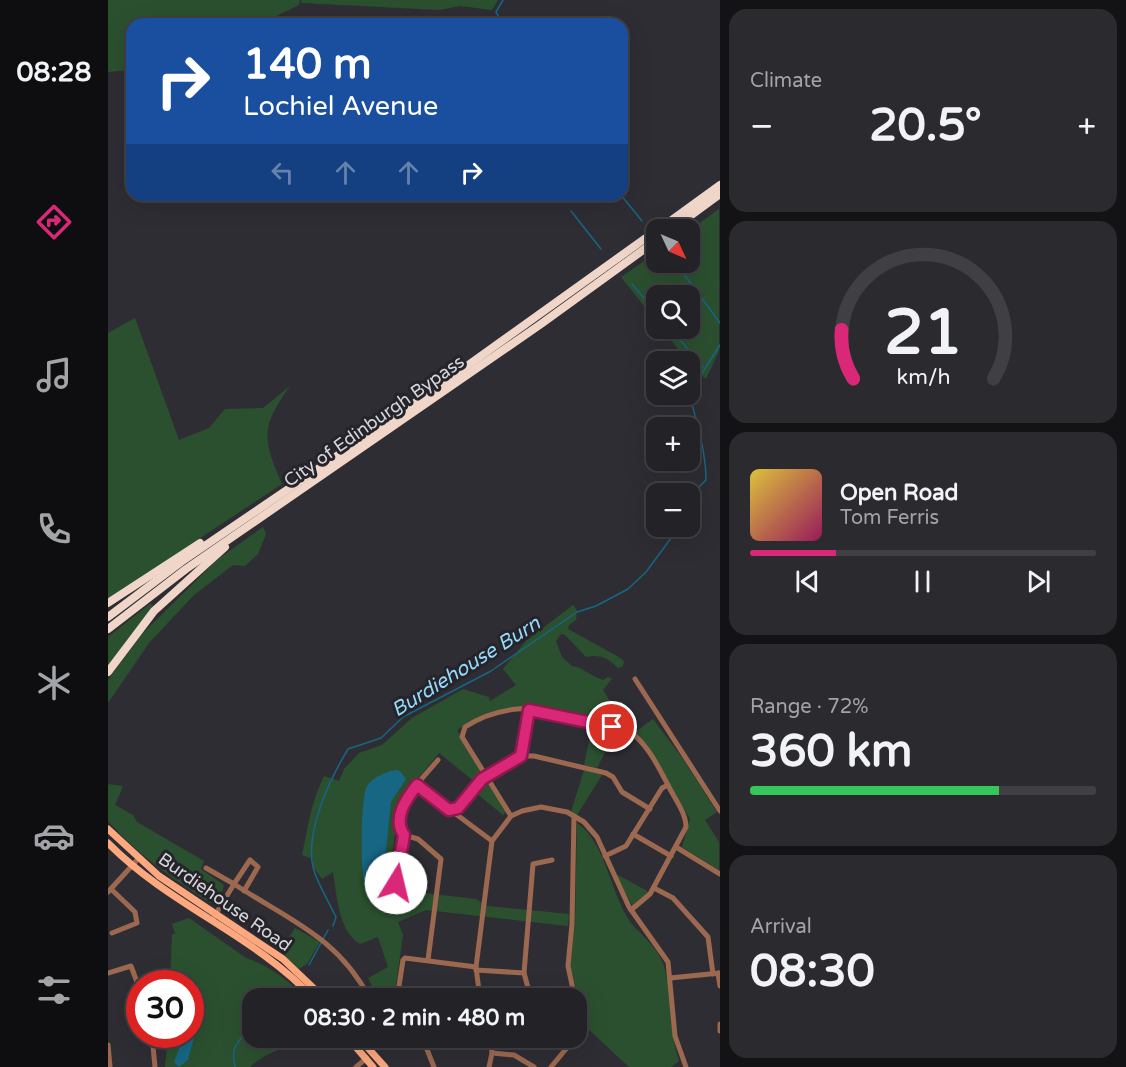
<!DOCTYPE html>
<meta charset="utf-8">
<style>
:root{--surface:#232227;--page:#2b2a2f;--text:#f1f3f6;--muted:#a3a4a7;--line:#403f44;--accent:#db2777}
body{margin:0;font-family:"Varela Round",sans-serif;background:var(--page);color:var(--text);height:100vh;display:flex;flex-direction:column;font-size:22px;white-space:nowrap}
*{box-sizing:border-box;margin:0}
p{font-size:20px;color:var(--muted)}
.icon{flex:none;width:33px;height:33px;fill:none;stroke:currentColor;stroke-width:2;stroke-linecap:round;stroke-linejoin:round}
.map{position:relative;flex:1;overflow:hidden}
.details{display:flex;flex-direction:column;gap:9px;padding:9px;background:#131315;width:406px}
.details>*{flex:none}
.guide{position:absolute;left:18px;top:18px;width:502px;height:183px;border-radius:18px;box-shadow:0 6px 24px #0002,0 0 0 2px var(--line);background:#1a4fa0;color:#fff;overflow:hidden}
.needle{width:39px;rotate:134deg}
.controls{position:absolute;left:538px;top:219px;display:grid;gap:12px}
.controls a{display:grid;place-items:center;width:54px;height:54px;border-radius:12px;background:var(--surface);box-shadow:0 6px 24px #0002,0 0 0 2px var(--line);font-size:30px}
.speed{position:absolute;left:18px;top:970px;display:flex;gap:12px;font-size:30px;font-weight:700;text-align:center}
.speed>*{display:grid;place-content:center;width:78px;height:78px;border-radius:50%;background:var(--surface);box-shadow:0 6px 24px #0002,0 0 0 2px var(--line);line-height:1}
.speed .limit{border:9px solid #d22;background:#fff;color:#111}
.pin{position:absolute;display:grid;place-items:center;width:51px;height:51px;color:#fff;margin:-26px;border:3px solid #fff;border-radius:50%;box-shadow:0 2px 6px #0007}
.me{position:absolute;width:66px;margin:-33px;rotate:9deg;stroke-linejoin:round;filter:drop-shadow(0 0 4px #0008)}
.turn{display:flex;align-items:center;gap:21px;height:126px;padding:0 18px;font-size:27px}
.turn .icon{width:78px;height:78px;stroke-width:2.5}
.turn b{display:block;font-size:42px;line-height:51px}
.lanes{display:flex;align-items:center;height:57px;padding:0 18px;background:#0003;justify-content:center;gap:30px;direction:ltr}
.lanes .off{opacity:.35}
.big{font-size:45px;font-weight:700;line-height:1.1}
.details .widget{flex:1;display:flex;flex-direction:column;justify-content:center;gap:9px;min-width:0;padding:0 21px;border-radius:18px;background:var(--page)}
.details .dial{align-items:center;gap:0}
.dial svg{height:156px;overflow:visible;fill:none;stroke:var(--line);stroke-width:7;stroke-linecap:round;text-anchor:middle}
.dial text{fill:var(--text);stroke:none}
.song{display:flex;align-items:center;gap:18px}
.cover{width:72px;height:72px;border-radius:9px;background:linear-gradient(135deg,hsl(50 70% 55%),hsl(330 70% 35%))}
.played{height:6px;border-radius:3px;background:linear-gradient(90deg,var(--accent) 25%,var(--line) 25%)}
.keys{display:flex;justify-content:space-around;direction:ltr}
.heat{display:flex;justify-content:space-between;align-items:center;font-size:33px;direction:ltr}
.charge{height:9px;border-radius:4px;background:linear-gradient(90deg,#34c759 72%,var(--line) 0)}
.trip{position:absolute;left:134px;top:988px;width:345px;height:60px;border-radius:18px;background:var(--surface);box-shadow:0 6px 24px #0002,0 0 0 2px var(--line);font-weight:700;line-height:60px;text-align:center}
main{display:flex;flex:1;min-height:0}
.menu{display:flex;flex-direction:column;width:108px;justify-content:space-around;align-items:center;background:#0e0e10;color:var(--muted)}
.menu .icon{width:42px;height:42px}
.menu .current{color:var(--accent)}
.menu b{font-size:27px;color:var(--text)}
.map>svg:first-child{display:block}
.green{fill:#2b502f}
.water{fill:#166684}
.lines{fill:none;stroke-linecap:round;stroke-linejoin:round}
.stream{stroke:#166684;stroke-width:1.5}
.minor{stroke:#9c6950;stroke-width:5}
.major{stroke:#fda87e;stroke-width:7}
.highway{stroke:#f0d6c9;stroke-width:8}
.route-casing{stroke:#8e194d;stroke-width:15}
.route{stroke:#db2777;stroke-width:10}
.labels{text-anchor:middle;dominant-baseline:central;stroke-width:6;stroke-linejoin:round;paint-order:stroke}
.street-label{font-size:18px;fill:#d7d6db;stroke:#25242a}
.water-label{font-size:20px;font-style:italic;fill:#95dafb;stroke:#25242a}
</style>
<main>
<nav class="menu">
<b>08:28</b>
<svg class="icon current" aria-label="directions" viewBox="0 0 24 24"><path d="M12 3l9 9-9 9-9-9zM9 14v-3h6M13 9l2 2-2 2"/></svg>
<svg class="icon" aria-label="music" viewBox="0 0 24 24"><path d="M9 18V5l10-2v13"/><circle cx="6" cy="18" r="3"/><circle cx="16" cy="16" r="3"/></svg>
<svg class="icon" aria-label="phone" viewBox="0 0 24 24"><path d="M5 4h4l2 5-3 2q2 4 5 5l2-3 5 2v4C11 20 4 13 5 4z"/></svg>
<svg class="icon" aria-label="climate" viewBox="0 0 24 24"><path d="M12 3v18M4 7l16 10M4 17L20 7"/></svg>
<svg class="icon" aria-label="car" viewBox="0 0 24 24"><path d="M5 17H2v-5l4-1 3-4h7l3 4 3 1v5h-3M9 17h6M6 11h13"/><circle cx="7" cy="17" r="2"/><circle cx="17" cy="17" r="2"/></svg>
<svg class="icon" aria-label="filters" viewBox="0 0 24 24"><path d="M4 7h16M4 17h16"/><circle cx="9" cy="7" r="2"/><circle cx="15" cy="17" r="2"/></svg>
</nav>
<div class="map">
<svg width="612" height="1067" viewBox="0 0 612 1067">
<rect width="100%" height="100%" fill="#2f2d34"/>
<!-- green -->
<g class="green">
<path d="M0,0H192L191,5L152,24H24V70L0,72Z"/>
<path d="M194,0H390L384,10L352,6L331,10L193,3Z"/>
<path d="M611,209V351L598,379L588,371L554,329L582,328V296H549V322L513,277L549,252V262H582V230Z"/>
<path d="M27,318L71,440L101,428L117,409L155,408L182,386C153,427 154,438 174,484L0,599V333Z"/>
<path d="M155,527L158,534L150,554L137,566L125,565L86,595L41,643L0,703V680L34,634L110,559Z"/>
<path d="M43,603L46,608L27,629L0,666V637Z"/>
<path d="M465,605L469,610L468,620L461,625L460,629L509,656L516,661L515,666L510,668C500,658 492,654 478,657L457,635L453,634L448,641L454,657L464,666C474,667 483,676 495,680L500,677L504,679L495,690L508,710L504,717L510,724C449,712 405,692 349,730L375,775L368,783L331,753L291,802L280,889L368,899L379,906L461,914L460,926L318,910L290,922L295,935L286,999H265L260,991L263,988L267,992L260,978L280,967L270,937L252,944C230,931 229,895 225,872L214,879L205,867V859L194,855C200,827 203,802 216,776L231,781L236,769L251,753L274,745L304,718L355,689L381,697L382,701L408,685L395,669L418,641Z"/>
<path d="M545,719L575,759L609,812L597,820L611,842V870L574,847L582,819L541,748L527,732Z"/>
<path d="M484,727L508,731L489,768L476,765Z"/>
<path d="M476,770L494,775L469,815L463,812Z"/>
<path d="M378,779L398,812L395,815L366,791Z"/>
<path d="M0,784L15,786L7,805L25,815L29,822L96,861L93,869L116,885L112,899L102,903C65,879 30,855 0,821Z"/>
<path d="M469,823C498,842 503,896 523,923C534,936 551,949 556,966C564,998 561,1030 571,1061L563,1067H521L479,1028L462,966L467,923Z"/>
<path d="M510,875L541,892L525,907L508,876Z"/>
<path d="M81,918L138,958C161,966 181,980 198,999H144V1038H232L238,1046C216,1031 159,1049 142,1067H57L60,1035H82V984H62L64,934H67L64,924Z"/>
<path d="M187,928L212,942L199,964L191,969L178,957L175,947Z"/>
</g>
<!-- water -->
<g class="water">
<path d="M287,770L292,771L298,779L283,802L274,890L270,896L259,893C252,879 252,799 259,786C264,778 277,772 287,770Z"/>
<path d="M85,1015L91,1019L80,1060L71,1067L66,1062L76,1035H82L83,1018Z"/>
</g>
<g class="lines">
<!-- stream -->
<g class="stream">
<path d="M395,0L388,12L395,24"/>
<path d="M513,195L534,221"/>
<path d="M463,211L493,249"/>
<path d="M567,262L612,323"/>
<path d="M524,284L549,313"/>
<path d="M562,328L595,367"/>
<path d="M582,392L612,345"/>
<path d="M581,394C589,422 598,452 598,480L592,486L582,506"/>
<path d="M225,926L228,917C221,902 209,883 205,867C197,831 222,779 240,749L273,738L295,717L383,671L469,612L488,606L520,589L538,572L572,526"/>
<path d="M201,965L220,930"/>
<path d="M169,999L181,987"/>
<path d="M127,1067C122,1046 130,1042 144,1026"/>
</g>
<!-- minor -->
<g class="minor">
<path d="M527,679L612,811"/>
<path d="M413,756L421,710"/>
<path d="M309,785L384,841"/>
<path d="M345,810L373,779L413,756H426L498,773L505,777L514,792L542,809"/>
<path d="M403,816L354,737L357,727C372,717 391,711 409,709C425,707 513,726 526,735C542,748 553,772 562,789C568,800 578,814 578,827L542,894L523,910"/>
<path d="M466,816L464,924L460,966L467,999"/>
<path d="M525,834L563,856"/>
<path d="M296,835L310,839L333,859L320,960"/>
<path d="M568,847L612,874"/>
<path d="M497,856L518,846L554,788L560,785"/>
<path d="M98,868L126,884L106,917"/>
<path d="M289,883L296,835C279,811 316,777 330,760"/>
<path d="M546,888L565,898L600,937L605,974"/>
<path d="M3,889L27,912L29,923L4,933"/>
<path d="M136,891L150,867L142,860L126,884C181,920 230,937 262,999"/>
<path d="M0,892L30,859"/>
<path d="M368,970L416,973"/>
<path d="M0,973L23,966L32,990"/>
<path d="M610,973L612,986"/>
<path d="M562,978L612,973"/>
<path d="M289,999L295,960L297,958L368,967"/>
<path d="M372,999L368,967L384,841L403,816L414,811L433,807L459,812L476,822L489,837L521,907L560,962L567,1036L578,1067"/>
<path d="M423,999L416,973L425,864L444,860"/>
<path d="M468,1002L475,1027L468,1037"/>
<path d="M612,1024V1031"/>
<path d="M44,1035L47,1067"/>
<path d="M0,1045L2,1067"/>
<path d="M384,1053L406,1055L426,1067"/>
<path d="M248,1067L259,1058"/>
<path d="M326,1067L318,1047L343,1038"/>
<path d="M381,1067L384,1053L382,1038"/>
<path d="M443,1067L467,1038"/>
</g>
<!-- major -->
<g class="major">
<path d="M0,829L51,876L175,959L217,999"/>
<path d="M0,843C62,906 147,935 206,999"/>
<path d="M240,1038L265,1067"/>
<path d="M251,1038L277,1067"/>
</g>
<!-- highway -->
<g class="highway">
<path d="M550,230L612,185"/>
<path d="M563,230L612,194"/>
<path d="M0,603L92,543"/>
<path d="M0,617L73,562L317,396L549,230"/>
<path d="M0,629L78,569L433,324L549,240"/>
<path d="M0,672L46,611L117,547"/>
</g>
</g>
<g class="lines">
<defs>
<path id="route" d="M288,883L296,835C284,818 299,798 309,785L341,810L350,808L374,779L413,756L421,710L504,727"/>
</defs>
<!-- route casing -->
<use href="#route" class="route-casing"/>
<!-- route -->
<use href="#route" class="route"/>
</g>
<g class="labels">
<!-- street labels -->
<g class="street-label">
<text transform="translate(266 421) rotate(-35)">City of Edinburgh Bypass</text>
<text transform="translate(117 902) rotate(35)">Burdiehouse Road</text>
</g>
<!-- water labels -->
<g class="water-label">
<text transform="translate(358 667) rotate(-32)">Burdiehouse Burn</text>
</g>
</g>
</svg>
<div class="controls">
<a><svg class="needle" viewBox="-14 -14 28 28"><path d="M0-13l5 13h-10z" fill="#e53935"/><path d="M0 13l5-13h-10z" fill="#a3a4a7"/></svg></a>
<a><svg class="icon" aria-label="search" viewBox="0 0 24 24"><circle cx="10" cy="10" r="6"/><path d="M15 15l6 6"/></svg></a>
<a><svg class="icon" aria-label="layers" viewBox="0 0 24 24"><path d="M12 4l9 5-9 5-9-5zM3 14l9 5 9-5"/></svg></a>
<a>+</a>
<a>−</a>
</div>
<div class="speed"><div class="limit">30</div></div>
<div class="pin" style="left:504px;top:727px;background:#d93025"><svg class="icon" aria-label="arrive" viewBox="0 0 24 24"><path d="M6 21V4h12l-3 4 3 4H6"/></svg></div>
<svg class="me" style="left:288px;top:883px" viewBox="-20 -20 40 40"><circle r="19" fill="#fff"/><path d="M0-13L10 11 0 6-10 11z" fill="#db2777"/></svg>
<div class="trip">08:30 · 2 min · 480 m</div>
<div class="guide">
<div class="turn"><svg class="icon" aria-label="right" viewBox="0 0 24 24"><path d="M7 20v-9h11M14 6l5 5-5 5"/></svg><div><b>140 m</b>Lochiel Avenue</div></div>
<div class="lanes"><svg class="icon off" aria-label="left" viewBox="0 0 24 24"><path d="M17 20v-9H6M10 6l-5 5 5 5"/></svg><svg class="icon off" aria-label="ahead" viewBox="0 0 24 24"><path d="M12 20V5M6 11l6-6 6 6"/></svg><svg class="icon off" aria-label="ahead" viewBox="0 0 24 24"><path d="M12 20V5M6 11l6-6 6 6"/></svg><svg class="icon" aria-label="right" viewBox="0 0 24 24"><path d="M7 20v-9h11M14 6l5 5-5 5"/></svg></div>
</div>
</div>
<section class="details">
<div class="widget"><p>Climate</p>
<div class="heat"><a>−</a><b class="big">20.5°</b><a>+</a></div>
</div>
<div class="widget dial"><svg viewBox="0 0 100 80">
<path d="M14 69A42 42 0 1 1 86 69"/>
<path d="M14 69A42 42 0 0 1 8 44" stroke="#db2777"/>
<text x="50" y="56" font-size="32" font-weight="700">21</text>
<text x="50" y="72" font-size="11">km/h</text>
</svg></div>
<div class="widget">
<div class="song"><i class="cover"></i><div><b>Open Road</b><p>Tom Ferris</p></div></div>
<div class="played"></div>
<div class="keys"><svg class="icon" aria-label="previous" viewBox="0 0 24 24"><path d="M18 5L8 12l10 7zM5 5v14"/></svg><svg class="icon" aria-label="pause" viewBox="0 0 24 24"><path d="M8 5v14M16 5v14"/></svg><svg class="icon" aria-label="next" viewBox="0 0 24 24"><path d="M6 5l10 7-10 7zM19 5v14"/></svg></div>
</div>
<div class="widget"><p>Range · 72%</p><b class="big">360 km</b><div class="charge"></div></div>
<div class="widget"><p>Arrival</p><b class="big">08:30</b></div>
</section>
</main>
